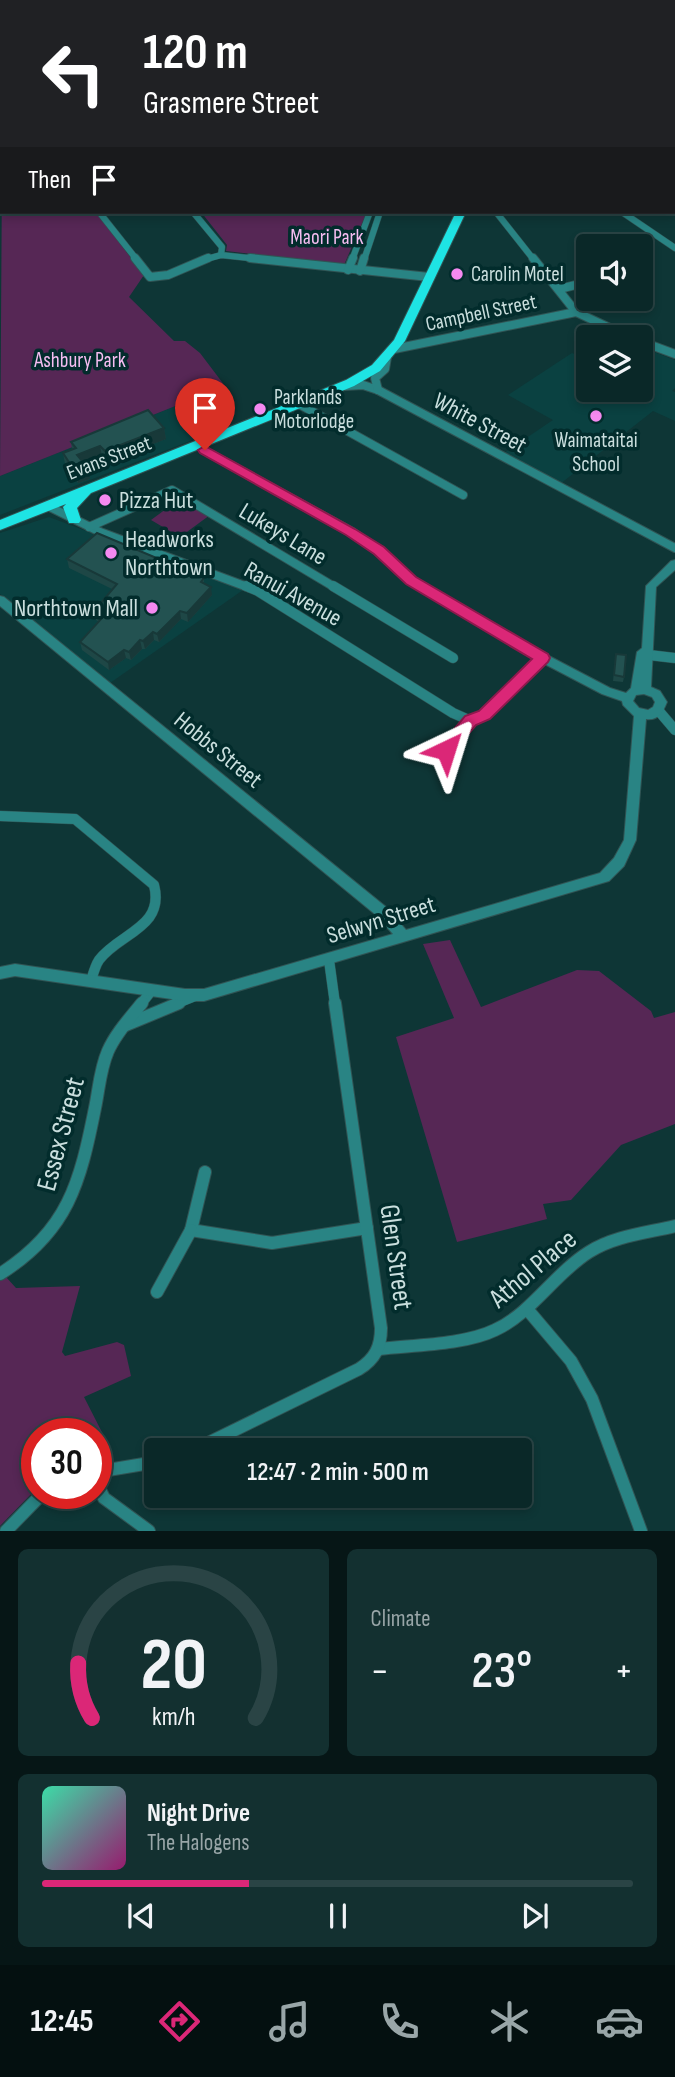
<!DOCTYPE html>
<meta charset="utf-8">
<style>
:root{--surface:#0a2828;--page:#133030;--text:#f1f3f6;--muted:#99a6a8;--line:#2a4445;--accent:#db2777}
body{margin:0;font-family:"Sofia Sans Condensed",sans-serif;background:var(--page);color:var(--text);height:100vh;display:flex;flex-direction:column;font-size:26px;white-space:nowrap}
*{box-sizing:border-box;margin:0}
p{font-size:23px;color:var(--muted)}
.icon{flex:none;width:38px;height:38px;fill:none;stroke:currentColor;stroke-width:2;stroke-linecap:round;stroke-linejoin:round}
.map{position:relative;height:1531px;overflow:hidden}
.drawer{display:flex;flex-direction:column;gap:18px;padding:18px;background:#061616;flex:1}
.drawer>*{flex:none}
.hud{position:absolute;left:0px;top:0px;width:676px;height:214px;box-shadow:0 4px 10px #0003,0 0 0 2px var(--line);background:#202124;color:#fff;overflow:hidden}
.buttons{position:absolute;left:576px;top:234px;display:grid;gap:14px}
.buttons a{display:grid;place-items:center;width:77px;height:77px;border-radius:7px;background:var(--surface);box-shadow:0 4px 10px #0003,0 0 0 2px var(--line);font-size:35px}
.speed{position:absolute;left:21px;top:1418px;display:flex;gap:14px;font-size:35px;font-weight:700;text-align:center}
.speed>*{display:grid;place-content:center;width:91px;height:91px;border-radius:50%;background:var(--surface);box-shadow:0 4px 10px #0003,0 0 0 2px var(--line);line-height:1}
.speed .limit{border:10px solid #d22;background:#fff;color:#111}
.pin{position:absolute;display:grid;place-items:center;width:60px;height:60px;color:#fff;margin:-72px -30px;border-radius:50% 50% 50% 0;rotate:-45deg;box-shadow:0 0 7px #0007}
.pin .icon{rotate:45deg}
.me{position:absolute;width:77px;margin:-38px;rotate:41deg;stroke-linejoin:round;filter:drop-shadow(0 0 5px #0008)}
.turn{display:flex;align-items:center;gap:24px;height:147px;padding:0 28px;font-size:32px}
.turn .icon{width:91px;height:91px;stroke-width:2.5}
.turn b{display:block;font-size:49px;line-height:60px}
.then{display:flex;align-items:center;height:66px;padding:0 28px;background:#0003;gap:14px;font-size:26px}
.big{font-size:52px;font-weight:600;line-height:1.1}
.drawer .card{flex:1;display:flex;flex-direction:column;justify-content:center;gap:10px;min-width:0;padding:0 24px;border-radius:10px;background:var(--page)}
.drawer .dial{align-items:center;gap:0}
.dial svg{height:182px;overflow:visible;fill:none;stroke:var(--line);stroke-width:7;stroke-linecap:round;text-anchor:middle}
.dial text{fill:var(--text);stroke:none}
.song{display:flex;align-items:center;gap:21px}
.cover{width:84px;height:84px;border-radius:10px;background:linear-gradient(135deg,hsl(160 70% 55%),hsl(320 70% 35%))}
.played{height:7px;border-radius:4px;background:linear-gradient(90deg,var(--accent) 35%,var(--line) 35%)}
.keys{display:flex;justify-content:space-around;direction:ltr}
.heat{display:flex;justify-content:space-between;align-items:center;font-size:38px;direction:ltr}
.drawer .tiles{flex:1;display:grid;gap:18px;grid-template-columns:1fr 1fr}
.card:last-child{grid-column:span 2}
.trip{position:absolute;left:144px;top:1438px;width:388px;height:70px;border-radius:7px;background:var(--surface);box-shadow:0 4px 10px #0003,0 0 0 2px var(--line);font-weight:600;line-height:70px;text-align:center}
.menu{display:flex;height:112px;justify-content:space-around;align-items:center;background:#041010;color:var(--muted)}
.menu .icon{width:49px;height:49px}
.menu .on{color:var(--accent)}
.menu b{font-size:32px;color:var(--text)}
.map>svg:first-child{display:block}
.built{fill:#0a4141}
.green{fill:#562755}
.water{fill:#934f91}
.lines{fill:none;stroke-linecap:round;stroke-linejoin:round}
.stream{stroke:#934f91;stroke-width:2}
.minor-far3-casing{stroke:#305454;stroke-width:7}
.minor-far2-casing{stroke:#305454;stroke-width:10}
.minor-far1-casing{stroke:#305454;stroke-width:11}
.minor-casing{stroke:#305454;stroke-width:14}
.tertiary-casing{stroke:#305454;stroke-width:2}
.secondary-casing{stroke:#305454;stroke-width:2}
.trunk-casing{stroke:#305454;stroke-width:2}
.minor-far3{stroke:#298484;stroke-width:6}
.minor-far2{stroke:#298484;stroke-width:8}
.minor-far1{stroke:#298484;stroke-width:10}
.minor{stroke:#298484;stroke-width:12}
.tertiary{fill:#298484;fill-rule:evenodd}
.secondary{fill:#3db0af;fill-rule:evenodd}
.trunk{fill:#1ee4e4;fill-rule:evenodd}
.wall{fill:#1e4746}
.shaded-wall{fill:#183939}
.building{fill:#235251;stroke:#183939;stroke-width:2}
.route{fill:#db2777;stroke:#8e194d;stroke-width:2}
.poi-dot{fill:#f489f0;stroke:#022c2c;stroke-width:2.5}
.labels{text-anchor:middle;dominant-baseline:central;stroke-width:7;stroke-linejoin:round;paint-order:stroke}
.far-park-label{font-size:21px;fill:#f5bdf1;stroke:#022c2c}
.far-poi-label{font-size:21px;fill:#c9dedd;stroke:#022c2c;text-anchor:start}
.far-street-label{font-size:21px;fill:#c9dedd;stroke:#022c2c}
.street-label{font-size:24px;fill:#c9dedd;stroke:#022c2c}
.poi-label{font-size:24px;fill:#c9dedd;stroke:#022c2c;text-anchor:start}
.near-street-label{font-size:28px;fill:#c9dedd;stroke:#022c2c}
</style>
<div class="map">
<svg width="675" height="1531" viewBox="0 0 675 1531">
<rect width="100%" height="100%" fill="#0e3636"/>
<!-- built -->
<g class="built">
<path d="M641,347L675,360V388L672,391L675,392V421L653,411L560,484L504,453L553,420L508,395L572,353L588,360V390H640Z"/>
<path d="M183,403L213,432L0,515V476Z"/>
<path d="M49,517L243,590L110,683L0,594V533Z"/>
</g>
<!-- green -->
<g class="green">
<path d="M275,0H650L275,2Z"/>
<path d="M2,169V212H96L144,275L129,297L174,341H185L200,353L228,390L222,396L228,400L214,418H198L183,403L0,476Z"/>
<path d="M201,212H367L344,265L226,251L227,245Z"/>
<path d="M181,498L210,515L180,537L151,520Z"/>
<path d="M450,940L481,1007L577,970L599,971L651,1011L654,1018L675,1012V1124L621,1145L571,1200L543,1204L547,1219L457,1242L396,1037L454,1018L423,944Z"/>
<path d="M6,1277L16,1288L80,1286L62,1352L65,1356L117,1342L124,1345L131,1376L84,1397L109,1446V1456L96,1458V1433H37V1488L0,1526V1281Z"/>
</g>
<!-- water -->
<path class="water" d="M0,0H212L2,2L0,150Z"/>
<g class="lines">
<!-- stream -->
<path class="stream" d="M432,2H455"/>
<defs>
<g id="minor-far3">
<path d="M662,2H670"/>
<path d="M99,212L137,260"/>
<path d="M193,212L222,247L221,255"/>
<path d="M496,212L534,260"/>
<path d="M622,212L675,248"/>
<path d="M203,260L221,255L267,260"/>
<path d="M352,260L370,212"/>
<path d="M364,260L380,212"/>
</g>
<g id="minor-far2">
<path d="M135,258L150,277L168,275L208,258"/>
<path d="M250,258L429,277"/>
<path d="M533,258L576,312L631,338"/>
<path d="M348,270L353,258"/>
<path d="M360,271L364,258"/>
<path d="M559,289L588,282"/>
<path d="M640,341L675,354"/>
<path d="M394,349L576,312"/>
<path d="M345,386L363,385L378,390L675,548"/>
<path d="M378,390L375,378L385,369L387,357"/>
<path d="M299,404L463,495"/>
<path d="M48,506L100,532L250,588"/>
<path d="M89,527L172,490L336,588"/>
</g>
<g id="minor-far1">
<path d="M246,586L258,591L453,713L471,721"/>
<path d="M333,586L453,658"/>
<path d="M649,655L675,658"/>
<path d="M658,710L675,730"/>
<path d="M446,750L471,721L484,715L543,658"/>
<path d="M0,816L75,819L154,885C165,928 119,933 99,960C95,966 93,974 91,981"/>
<path d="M329,960L335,1004"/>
<path d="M141,1004L152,990"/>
<path d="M175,1004L195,996"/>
</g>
<g id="minor">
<path d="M126,1025L179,1003"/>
<path d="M205,1172L191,1230L272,1243L367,1228"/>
<path d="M0,1274C68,1231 80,1183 95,1108C99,1089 100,1069 108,1051C116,1033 130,1018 142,1003"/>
<path d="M157,1292L191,1230"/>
<path d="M527,1309L571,1361L592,1399L641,1531"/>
<path d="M379,1349C413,1345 464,1345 495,1330C532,1313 554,1274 589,1252C614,1236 646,1233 675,1226"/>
<path d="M192,1451L359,1369C375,1359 381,1347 381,1328L335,1003"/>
<path d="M96,1472L156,1462"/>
<path d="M96,1482L104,1498L149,1531"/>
<path d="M6,1531L43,1493"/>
</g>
<path id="tertiary" d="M199,441L211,450L355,529L383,548L415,577L547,655L610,688L626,693L631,688L637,652L642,648L646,586L671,561L675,560V570L656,587L651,687L660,691L667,702C663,712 658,721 646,719L636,840L624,866L609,881L204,1001H185L15,976L0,979V967L15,964L185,989H204L393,934L376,915L0,606V596L4,597L386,907L406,930L600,873L614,858L624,840L634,716L623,705L622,701L602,694L539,661L407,583L375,554L347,535L203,454L194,444ZM644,694L652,697L655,702L653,707L648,710L639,708L633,701L636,695Z"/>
<path id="secondary" d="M674,78H675V84L674,83Z"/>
<g id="trunk">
<rect x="674" y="26" width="1" height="6"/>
<path d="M456,212H466L405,341L380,371L354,386L91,493L77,508L81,520L79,523H69L63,507L66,504L0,530V520L346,380L372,365L394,340Z"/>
</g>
</defs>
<!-- minor-far3 casing -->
<use href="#minor-far3" class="minor-far3-casing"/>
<!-- minor-far2 casing -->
<use href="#minor-far2" class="minor-far2-casing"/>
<!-- minor-far1 casing -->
<use href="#minor-far1" class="minor-far1-casing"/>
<!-- minor casing -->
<use href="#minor" class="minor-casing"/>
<!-- tertiary casing -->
<use href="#tertiary" class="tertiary-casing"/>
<!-- secondary casing -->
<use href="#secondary" class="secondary-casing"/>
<!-- trunk casing -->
<use href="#trunk" class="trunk-casing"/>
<!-- minor-far3 -->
<use href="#minor-far3" class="minor-far3"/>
<!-- minor-far2 -->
<use href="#minor-far2" class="minor-far2"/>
<!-- minor-far1 -->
<use href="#minor-far1" class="minor-far1"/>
<!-- minor -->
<use href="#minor" class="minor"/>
<!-- tertiary -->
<use href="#tertiary" class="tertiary"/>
<!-- secondary -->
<use href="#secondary" class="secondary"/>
<!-- trunk -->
<use href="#trunk" class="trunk"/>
</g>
<!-- wall -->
<g class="wall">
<path d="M526,0H585L590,2H537Z"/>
<path d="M602,0H615L614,2H607Z"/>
<path d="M164,428L166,439L107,462L102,456L84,464L90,479L78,483L65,464L63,453L72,449L71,442Z"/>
<path d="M67,559L204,578V584L212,595L188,622L181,619L159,642L154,640L145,649H142L131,660L126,658L109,670L82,650L80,642L99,622L96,620L94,611L112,589L69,568Z"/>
<path d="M616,654L624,677L623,682L613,681Z"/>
</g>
<!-- shaded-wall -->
<g class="shaded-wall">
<path d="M164,428L166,439L107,462L105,451Z"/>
<path d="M100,446L102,456L79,466L77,455Z"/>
<path d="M88,468L90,479L78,483L76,473Z"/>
<path d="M211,587L212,595L188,622L187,613Z"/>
<path d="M180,611L181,619L159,642L157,634Z"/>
<path d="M153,632L154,640L145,649L143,641Z"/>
<path d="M140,640L142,649L131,660L129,652Z"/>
<path d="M124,650L126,658L109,670L108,662Z"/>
</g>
<!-- building -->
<g class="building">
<path d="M565,0H585L590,1L589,2H564Z"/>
<path d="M148,410L164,428L105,451L100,446L77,455L88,468L76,473L63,453L76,448L71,442Z"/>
<path d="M97,533L204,578L201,582L211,587L187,613L180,611L157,634L153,632L143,641L140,640L129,652L124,650L108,662L80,642L103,617L94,611L117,584L67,559Z"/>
<path d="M616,654L626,655L624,677L614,675Z"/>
</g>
<!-- route -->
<path class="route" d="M205,446L355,529L384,547L416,577L548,654L550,658L548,662L490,719L476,725L451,754H440L438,750L440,746L465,716L479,711L532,659L406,584L374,554L346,535L200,453L198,450Z"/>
<!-- markers -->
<g class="poi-dot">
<circle cx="457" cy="274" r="7"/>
<circle cx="260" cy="409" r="7"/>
<circle cx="596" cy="416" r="7"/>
<circle cx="105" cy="500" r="7"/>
<circle cx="111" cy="553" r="7"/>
<circle cx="152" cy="608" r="7"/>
</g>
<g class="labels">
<!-- far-park labels -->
<g class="far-park-label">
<text x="327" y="237">Maori Park</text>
<text x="80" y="360">Ashbury Park</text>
</g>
<!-- far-poi labels -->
<g class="far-poi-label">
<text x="471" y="274">Carolin Motel</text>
<text x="274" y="397">Parklands<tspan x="274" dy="24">Motorlodge</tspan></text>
<text x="596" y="440" text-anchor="middle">Waimataitai<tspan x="596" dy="24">School</tspan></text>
</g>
<!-- far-street labels -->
<g class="far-street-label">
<text transform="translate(481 313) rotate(-12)">Campbell Street</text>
<text transform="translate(109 458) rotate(-21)">Evans Street</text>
</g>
<!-- street labels -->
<g class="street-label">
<text transform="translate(480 423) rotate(28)">White Street</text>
<text transform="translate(283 534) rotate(31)">Lukeys Lane</text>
<text transform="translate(293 594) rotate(29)">Ranui Avenue</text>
<text transform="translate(218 750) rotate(39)">Hobbs Street</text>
<text transform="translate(381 920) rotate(-17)">Selwyn Street</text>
</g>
<!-- poi labels -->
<g class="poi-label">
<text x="119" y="500">Pizza Hut</text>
<text x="125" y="539">Headworks<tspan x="125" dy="28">Northtown</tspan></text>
<text x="138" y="608" text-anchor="end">Northtown Mall</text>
</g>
<!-- near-street labels -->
<g class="near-street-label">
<text transform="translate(61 1134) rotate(-75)">Essex Street</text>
<text transform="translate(396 1257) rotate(82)">Glen Street</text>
<text transform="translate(533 1269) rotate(-40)">Athol Place</text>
</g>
</g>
</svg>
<div class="buttons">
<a><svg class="icon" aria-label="sound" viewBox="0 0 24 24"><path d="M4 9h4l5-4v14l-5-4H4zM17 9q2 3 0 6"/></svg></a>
<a><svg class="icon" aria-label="layers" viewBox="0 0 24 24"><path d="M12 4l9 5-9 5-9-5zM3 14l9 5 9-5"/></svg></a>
</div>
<div class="speed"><div class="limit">30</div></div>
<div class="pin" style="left:205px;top:450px;background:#d93025"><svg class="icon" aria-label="arrive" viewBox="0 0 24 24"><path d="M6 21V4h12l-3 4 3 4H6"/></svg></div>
<svg class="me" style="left:446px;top:750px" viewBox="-20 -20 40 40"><path d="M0-17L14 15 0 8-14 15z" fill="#db2777" stroke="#fff" stroke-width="4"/></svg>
<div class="trip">12:47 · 2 min · 500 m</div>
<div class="hud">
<div class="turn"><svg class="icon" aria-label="left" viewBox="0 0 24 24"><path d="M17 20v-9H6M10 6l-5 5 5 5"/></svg><div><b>120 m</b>Grasmere Street</div></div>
<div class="then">Then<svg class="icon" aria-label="arrive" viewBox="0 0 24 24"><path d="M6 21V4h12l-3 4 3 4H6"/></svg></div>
</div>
</div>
<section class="drawer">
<div class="tiles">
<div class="card dial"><svg viewBox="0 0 100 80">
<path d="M14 69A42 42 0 1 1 86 69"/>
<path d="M14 69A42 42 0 0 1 8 45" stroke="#db2777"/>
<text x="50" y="56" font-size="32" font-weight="700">20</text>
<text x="50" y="72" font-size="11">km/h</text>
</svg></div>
<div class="card"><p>Climate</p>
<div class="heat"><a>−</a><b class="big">23°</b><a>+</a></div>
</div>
<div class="card">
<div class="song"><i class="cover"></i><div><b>Night Drive</b><p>The Halogens</p></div></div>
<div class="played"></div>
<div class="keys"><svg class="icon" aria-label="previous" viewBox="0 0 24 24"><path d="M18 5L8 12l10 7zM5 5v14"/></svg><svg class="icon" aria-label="pause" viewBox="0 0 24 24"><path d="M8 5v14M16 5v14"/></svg><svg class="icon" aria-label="next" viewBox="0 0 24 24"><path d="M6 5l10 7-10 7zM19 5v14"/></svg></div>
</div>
</div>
</section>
<nav class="menu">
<b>12:45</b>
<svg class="icon on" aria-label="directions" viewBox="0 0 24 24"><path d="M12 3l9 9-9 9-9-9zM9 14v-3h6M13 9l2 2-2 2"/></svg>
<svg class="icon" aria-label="music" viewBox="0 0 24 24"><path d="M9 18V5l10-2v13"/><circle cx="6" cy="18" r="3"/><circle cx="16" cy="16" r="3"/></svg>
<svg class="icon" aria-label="phone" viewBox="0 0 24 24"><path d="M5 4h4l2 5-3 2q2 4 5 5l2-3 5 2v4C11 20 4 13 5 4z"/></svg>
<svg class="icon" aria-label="climate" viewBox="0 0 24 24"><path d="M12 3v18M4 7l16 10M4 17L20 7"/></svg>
<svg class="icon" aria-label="car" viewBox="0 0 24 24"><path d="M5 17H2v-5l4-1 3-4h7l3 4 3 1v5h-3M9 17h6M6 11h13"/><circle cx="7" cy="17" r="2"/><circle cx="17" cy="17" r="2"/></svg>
</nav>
